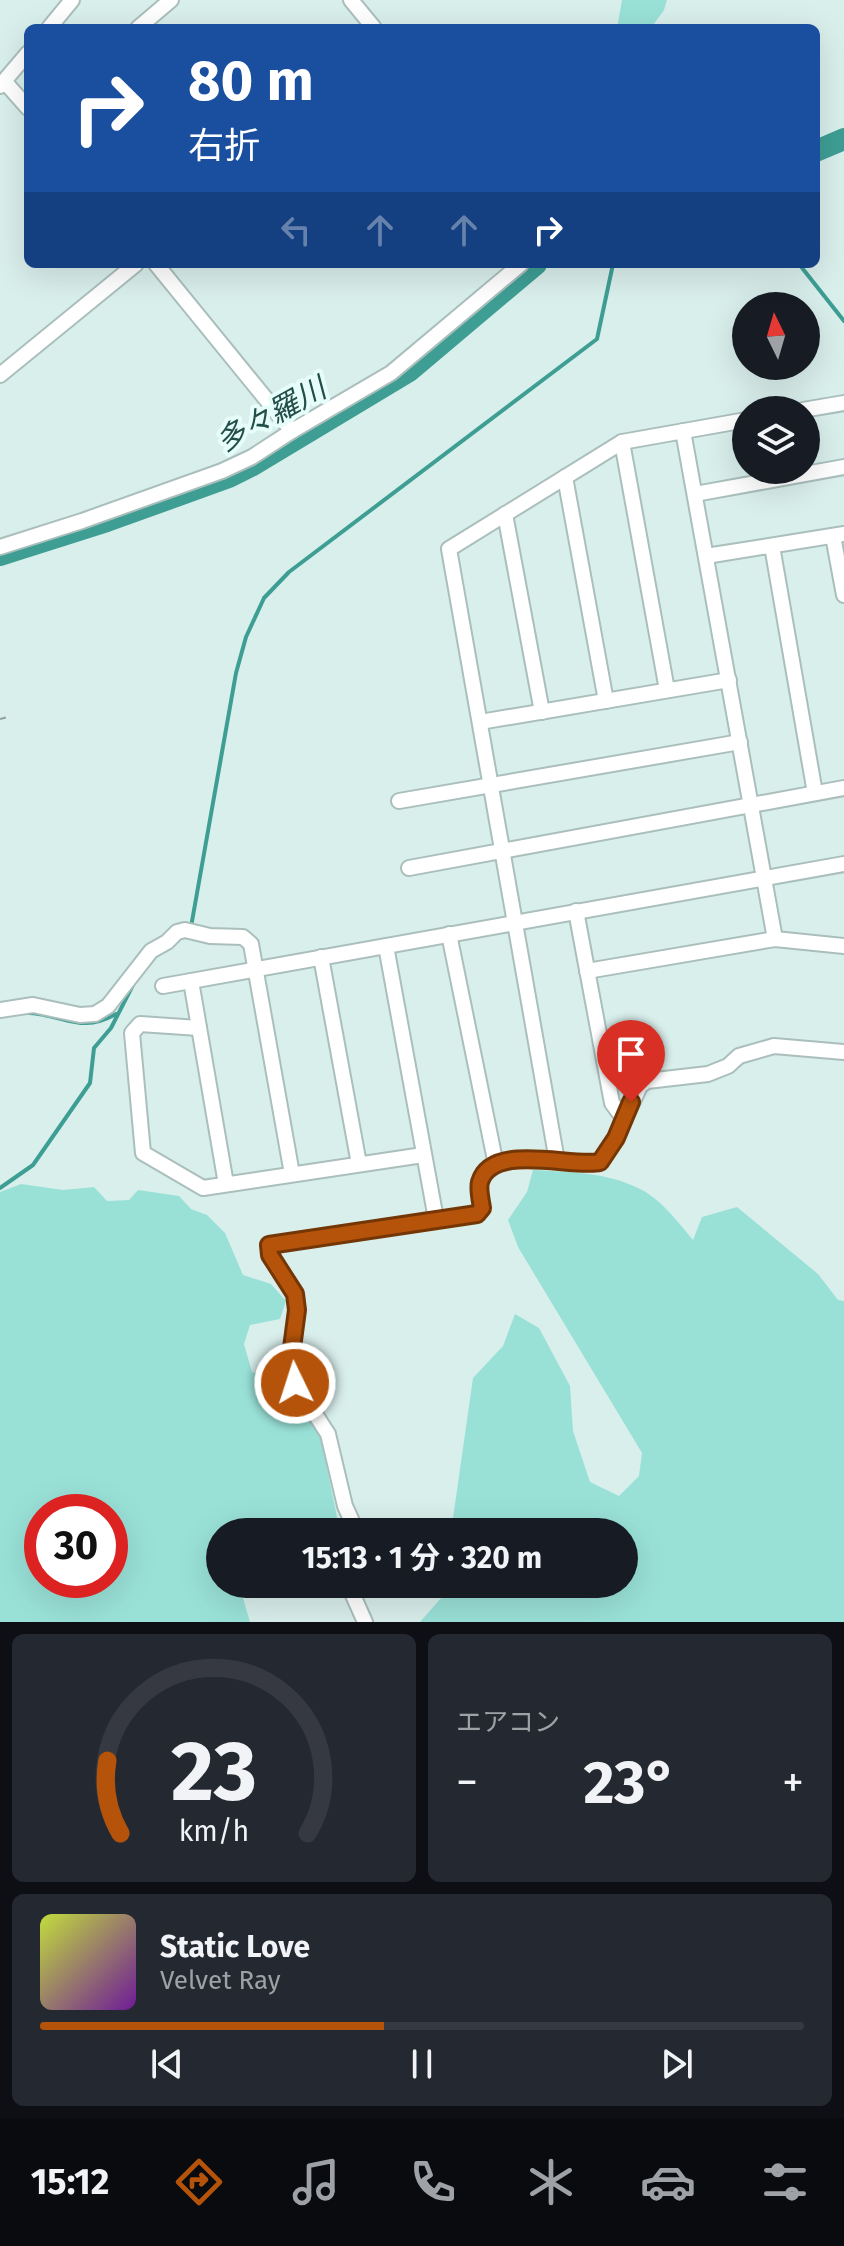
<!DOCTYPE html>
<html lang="ja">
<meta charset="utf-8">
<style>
:root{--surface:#171b24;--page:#242831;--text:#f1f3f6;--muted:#9ea1a6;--line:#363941;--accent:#b45309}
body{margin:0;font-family:"Fira Sans","Noto Sans JP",sans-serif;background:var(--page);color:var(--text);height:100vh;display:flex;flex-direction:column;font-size:30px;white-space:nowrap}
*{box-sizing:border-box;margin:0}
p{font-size:26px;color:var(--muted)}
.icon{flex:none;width:44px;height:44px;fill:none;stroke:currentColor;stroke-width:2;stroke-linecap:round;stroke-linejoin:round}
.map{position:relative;height:1622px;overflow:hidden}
.drawer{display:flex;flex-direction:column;gap:12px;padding:12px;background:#0d0f14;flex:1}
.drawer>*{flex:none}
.hud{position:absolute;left:24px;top:24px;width:796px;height:244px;border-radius:12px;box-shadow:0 8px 32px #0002;background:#1a4fa0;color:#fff;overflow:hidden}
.needle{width:52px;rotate:355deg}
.controls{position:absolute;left:732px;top:292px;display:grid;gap:16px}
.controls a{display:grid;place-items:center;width:88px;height:88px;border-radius:50%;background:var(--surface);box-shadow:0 8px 32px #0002;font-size:40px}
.speed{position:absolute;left:24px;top:1494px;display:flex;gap:16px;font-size:40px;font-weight:700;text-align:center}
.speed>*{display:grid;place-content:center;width:104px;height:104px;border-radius:50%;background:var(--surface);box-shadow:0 8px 32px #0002;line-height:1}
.speed .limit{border:12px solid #d22;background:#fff;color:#111}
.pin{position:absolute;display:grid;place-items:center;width:68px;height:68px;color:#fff;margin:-82px -34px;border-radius:50% 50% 50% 0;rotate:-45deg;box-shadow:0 0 8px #0007}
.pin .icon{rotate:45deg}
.me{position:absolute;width:88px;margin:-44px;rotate:356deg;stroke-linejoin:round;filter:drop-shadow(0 0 6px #0008)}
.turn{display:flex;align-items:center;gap:28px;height:168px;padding:0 32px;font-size:36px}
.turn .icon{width:104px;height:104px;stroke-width:2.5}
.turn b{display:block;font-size:56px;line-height:68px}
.lanes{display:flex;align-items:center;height:76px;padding:0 32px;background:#0003;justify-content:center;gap:40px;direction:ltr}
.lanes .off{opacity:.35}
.big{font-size:60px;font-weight:700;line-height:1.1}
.drawer .widget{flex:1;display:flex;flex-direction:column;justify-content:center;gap:12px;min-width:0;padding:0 28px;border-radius:12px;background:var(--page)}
.drawer .dial{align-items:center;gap:0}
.dial svg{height:208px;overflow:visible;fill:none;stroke:var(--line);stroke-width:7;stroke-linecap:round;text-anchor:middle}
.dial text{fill:var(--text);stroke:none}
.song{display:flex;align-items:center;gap:24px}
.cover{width:96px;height:96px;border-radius:12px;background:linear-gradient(135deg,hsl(70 70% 55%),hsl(280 70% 35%))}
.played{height:8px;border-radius:4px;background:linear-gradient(90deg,var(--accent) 45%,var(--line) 45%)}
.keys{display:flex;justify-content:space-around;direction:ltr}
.heat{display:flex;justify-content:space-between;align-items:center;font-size:44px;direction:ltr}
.drawer .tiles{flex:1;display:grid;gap:12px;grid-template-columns:1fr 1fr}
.widget:last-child{grid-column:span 2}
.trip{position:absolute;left:206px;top:1518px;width:432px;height:80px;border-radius:40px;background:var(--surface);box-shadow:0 8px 32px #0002;font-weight:700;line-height:80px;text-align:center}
.dock{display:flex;height:128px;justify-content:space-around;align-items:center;background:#090b0e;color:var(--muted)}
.dock .icon{width:56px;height:56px}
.dock .current{color:var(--accent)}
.dock b{font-size:36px;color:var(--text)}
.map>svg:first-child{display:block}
.green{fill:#99e1d7;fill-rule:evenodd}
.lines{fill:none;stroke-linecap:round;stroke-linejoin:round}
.stream{stroke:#3e9e94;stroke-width:4}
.river{stroke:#3e9e94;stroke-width:22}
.minor-casing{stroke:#aabfbc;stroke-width:18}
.path{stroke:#8fa09d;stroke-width:2;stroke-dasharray:6 6;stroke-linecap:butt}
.minor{stroke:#fff;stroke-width:14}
.route-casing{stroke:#753606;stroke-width:20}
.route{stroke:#b45309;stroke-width:14}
.labels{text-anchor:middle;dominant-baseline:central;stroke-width:8;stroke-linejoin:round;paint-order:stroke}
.water-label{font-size:30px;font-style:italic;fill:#244e49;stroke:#e6fdf9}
</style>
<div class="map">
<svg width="844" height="1622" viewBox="0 0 844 1622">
<rect width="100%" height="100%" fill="#d9efec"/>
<!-- green -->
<g class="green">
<path d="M622,0H667L664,10L651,28H617Z"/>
<path d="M533,1170C568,1172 606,1172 638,1188C660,1198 678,1222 693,1240L702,1217L737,1207L818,1274L838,1300L844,1301V1622H420L442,1597L444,1584H624V1532H451L473,1378L503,1346L515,1314L539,1328L570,1386L573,1431L590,1482L619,1496L639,1476L642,1453L518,1247L508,1220L527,1192Z"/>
<path d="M21,1184L63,1190L94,1187L107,1201L129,1200L138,1190L179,1196L191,1209L207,1215L225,1233L243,1275L271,1284L286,1301L280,1319L250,1325L244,1344L252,1372L283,1379L321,1438L339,1527L335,1532H220V1584H239L250,1622H0V1192ZM42,1512H110V1580H42Z"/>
</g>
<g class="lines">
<!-- stream -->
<g class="stream">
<path d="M799,264L844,321"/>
<path d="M191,927L236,673L246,637L264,598L289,572L597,339L613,264"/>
<path d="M29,1013C66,1015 80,1034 116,1014"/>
<path d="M0,1188L33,1165L90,1083L94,1048L111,1028L134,983"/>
</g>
<!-- river -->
<g class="river">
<path d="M816,151L844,139"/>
<path d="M0,555L107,521L229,477L251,466L409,371L536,264"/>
</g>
<defs>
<g id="minor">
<path d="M351,0L374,28"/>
<path d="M49,28L72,0"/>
<path d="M138,28L171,0"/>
<path d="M4,81L28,108"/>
<path d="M0,86L28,53"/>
<path d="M156,264L292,431L391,373L521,264"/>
<path d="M0,375L136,264"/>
<path d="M803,410L844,403"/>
<path d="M683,431L775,939"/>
<path d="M622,442L667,690"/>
<path d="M565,477L606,701"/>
<path d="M695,494L844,467"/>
<path d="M505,514L542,712"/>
<path d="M833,536L844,595"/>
<path d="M772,546L815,793"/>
<path d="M0,547L82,521L222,471L252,457L292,431"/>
<path d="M706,556L844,534"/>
<path d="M480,722L729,680"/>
<path d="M399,801L740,742"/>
<path d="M409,868L844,788"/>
<path d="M576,911L612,1103L623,1118"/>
<path d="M449,934L496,1165"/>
<path d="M386,946L436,1219"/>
<path d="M321,957L359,1164"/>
<path d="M587,971L775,939L844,946"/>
<path d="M191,981L226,1184"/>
<path d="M163,986L844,864"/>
<path d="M0,1010L33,1005L80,1015L95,1014L108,1006L151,951L167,942L177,932L185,930L210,936L243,937L251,944L292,1174"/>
<path d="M199,1028L140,1024L132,1033L143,1153L203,1188L423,1155"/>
<path d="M557,1161L449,549L622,442L746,420"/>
<path d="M352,1532L355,1528L345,1506L328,1434L295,1383L290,1363L297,1310L295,1294L270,1255L269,1245L477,1214L482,1208C481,1201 478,1189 480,1182C492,1142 571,1168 600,1162L616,1138L640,1086L647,1081L708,1074L728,1066L739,1056L774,1046L844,1052"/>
<path d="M348,1584L365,1622"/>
</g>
</defs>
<!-- minor casing -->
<use href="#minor" class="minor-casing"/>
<!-- path -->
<path class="path" d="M0,719L8,717"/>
<!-- minor -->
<use href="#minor" class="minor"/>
</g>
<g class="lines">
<defs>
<path id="route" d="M295,1383L290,1363L297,1310L295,1294L270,1255L269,1245L477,1214L482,1208C481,1201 478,1189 480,1182C492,1142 571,1168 600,1162L616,1138L631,1102"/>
</defs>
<!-- route casing -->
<use href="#route" class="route-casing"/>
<!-- route -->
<use href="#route" class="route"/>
</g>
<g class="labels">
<!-- water labels -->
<g class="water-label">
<text transform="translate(271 415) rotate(-29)">多々羅川</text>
</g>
</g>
</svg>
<div class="controls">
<a><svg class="needle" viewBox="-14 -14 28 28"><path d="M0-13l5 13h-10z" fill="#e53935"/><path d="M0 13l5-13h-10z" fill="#9ea1a6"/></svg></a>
<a><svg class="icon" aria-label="layers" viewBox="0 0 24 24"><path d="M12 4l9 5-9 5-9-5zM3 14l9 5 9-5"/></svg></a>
</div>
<div class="speed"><div class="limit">30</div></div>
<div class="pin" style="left:631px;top:1102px;background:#d93025"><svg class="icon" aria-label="arrive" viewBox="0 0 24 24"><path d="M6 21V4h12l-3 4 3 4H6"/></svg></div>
<svg class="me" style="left:295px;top:1383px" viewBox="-20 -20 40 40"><circle r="17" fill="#b45309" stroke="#fff" stroke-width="3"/><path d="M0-11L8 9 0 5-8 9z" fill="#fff"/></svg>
<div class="trip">15:13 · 1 分 · 320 m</div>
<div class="hud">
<div class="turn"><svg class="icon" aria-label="right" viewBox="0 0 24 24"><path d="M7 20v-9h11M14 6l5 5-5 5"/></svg><div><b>80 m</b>右折</div></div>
<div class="lanes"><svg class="icon off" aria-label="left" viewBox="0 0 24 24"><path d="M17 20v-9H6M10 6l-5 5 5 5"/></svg><svg class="icon off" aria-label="ahead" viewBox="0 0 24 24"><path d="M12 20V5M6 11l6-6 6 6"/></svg><svg class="icon off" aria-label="ahead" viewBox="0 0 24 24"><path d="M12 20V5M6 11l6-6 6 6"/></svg><svg class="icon" aria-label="right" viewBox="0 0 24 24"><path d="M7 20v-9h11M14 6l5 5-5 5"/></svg></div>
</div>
</div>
<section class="drawer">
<div class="tiles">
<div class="widget dial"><svg viewBox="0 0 100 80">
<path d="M14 69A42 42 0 1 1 86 69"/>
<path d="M14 69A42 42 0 0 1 9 41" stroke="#b45309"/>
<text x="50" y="56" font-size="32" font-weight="700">23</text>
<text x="50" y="72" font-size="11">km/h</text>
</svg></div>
<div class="widget"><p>エアコン</p>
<div class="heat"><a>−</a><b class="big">23°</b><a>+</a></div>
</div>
<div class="widget">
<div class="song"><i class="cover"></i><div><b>Static Love</b><p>Velvet Ray</p></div></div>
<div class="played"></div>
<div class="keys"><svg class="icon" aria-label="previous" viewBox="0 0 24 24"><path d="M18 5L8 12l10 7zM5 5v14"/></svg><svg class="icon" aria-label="pause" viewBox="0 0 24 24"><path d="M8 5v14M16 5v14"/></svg><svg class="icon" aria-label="next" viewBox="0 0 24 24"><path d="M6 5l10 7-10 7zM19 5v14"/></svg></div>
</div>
</div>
</section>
<nav class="dock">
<b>15:12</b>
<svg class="icon current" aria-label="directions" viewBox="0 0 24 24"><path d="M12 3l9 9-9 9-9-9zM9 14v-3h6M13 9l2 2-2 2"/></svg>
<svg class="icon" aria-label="music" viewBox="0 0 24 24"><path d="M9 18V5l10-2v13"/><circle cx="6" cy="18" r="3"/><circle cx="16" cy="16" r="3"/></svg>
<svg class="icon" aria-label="phone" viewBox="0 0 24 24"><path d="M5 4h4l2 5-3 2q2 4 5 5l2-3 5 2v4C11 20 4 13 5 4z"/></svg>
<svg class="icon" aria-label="climate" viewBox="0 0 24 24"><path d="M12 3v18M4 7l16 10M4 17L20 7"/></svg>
<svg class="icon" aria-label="car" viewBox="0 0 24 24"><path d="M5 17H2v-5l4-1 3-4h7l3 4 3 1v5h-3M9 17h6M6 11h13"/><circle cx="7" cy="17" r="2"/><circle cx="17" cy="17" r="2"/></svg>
<svg class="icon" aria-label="filters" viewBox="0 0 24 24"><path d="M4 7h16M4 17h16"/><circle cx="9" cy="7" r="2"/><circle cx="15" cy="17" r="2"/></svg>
</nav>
